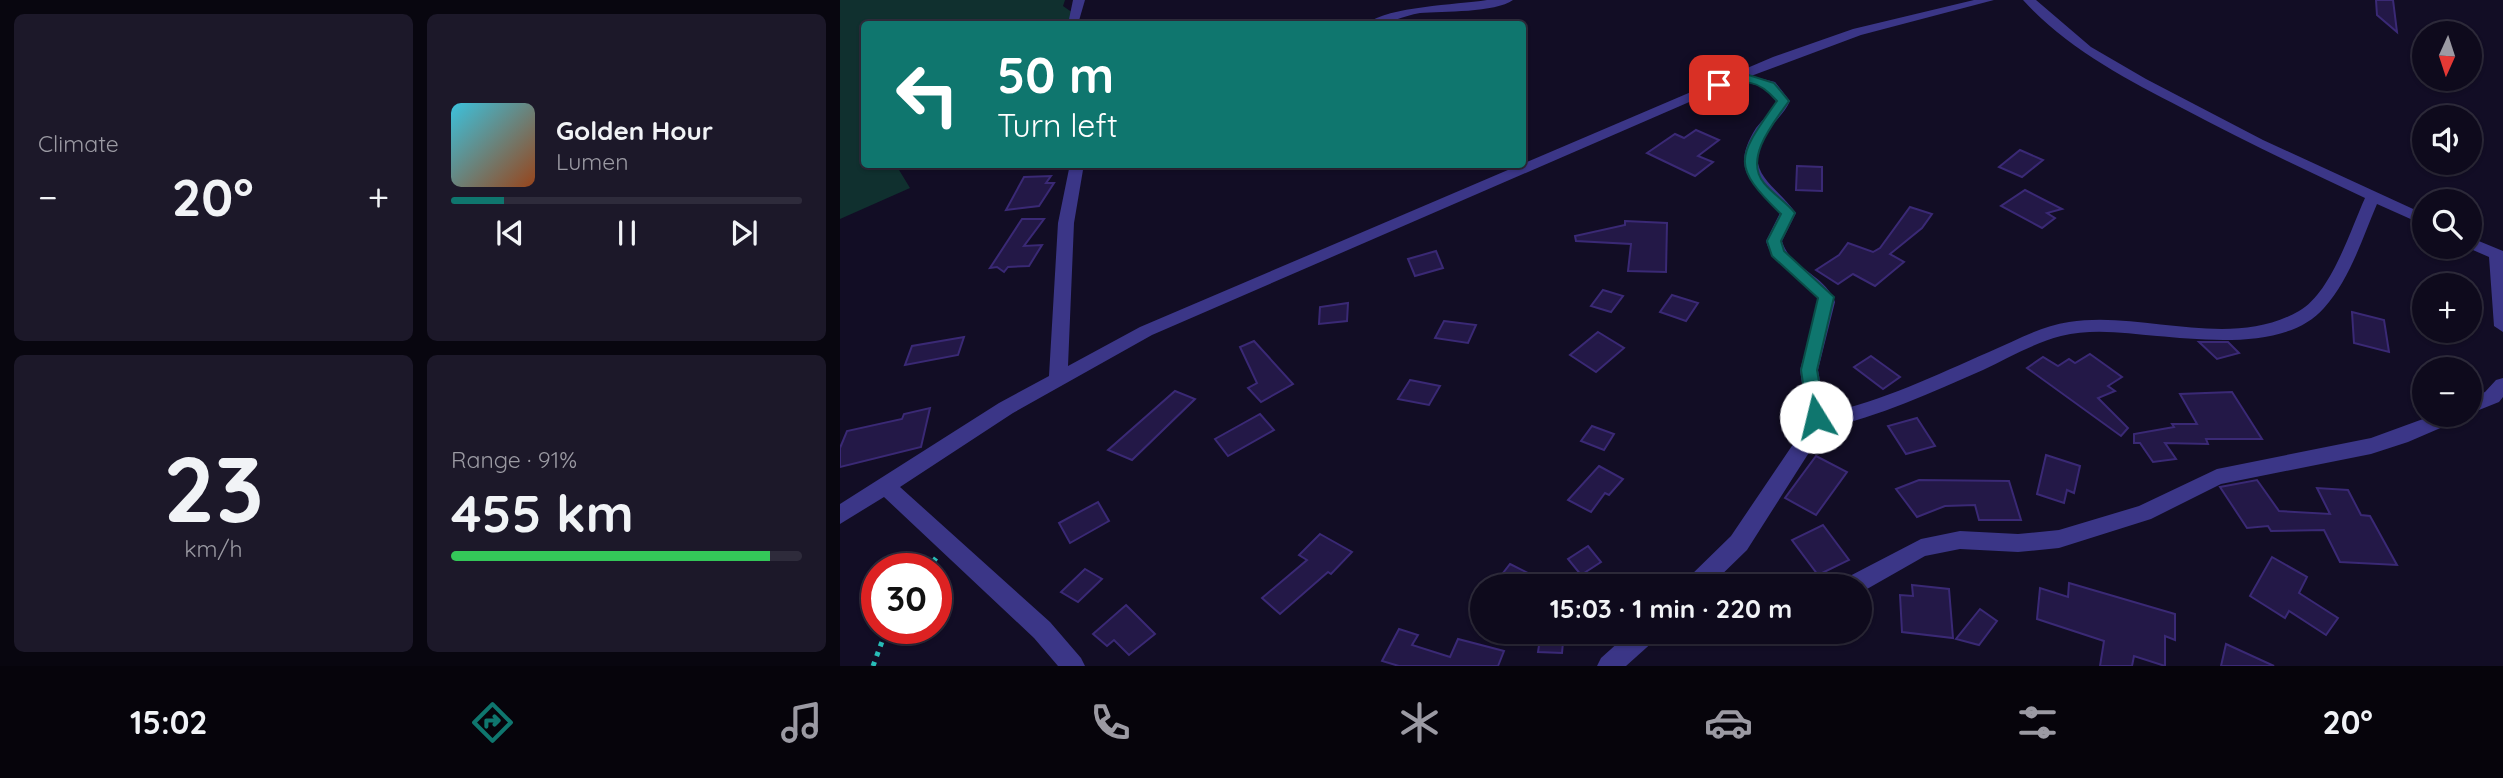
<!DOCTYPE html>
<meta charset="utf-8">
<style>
:root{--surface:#0e0a1c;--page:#1c1829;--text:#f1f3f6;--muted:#9b9aa3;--line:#2e2b3b;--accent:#0f766e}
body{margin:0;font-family:Quicksand,sans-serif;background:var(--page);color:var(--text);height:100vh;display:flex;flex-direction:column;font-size:26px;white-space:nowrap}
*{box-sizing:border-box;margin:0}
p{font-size:23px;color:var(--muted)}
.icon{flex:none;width:38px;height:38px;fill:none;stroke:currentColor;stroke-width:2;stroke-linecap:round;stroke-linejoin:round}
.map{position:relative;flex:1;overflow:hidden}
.panel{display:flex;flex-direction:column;gap:14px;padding:14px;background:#08060f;width:840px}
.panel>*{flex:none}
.hud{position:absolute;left:21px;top:21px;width:665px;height:147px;border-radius:7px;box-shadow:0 2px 5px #0004,0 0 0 2px var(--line);background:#0f766e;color:#fff;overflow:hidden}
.needle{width:46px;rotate:183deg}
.controls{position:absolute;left:1572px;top:21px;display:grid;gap:14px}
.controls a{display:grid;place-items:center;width:70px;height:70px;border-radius:50%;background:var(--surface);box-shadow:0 2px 5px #0004,0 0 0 2px var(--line);font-size:35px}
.speed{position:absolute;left:21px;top:553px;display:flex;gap:14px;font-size:35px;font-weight:700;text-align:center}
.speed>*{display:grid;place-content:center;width:91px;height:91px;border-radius:50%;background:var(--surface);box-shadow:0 2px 5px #0004,0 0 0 2px var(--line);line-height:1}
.speed .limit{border:10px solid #d22;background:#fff;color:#111}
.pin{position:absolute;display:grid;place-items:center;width:60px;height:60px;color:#fff;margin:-30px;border-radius:14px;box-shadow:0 4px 10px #0006}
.me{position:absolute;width:77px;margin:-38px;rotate:351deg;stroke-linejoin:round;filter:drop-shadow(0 0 5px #0008)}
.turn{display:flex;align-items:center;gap:24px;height:147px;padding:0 21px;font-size:32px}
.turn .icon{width:91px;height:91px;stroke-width:2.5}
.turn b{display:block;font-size:49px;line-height:60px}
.big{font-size:52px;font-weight:700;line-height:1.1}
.panel .widget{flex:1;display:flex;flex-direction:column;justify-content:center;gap:10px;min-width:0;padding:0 24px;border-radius:10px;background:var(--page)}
.panel .dial{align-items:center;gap:0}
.dial b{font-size:91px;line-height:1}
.song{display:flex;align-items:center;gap:21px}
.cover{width:84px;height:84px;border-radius:10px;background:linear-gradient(135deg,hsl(190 70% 55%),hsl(20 70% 35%))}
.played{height:7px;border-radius:4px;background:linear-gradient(90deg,var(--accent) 15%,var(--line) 15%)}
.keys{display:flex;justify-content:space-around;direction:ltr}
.heat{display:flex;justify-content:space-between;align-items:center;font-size:38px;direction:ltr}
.charge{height:10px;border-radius:5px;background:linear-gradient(90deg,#34c759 91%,var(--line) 0)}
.panel .tiles{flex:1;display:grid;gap:14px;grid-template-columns:repeat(2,1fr)}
.trip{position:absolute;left:630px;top:574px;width:402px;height:70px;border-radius:35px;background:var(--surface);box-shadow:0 2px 5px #0004,0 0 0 2px var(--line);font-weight:700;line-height:70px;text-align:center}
.menu{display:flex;height:112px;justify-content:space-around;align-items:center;background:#06040b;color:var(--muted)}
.menu .icon{width:49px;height:49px}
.menu .on{color:var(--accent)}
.menu b{font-size:32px;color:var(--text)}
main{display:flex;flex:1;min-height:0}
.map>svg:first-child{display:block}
.green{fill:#10302f}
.building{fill:#231847;stroke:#3a2975;stroke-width:2}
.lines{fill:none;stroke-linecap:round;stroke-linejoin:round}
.path{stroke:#28bdb8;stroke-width:5;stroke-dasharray:4.5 6;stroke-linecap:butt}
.minor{fill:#3b3687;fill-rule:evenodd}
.route{fill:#0f766e;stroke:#0a4d48;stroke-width:2}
</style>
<main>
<section class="panel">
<div class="tiles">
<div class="widget"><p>Climate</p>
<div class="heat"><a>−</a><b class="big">20°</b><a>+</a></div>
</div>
<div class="widget">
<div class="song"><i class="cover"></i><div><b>Golden Hour</b><p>Lumen</p></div></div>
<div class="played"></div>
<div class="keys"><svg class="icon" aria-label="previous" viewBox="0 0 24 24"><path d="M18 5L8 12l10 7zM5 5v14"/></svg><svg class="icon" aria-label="pause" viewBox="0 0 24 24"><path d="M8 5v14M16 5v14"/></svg><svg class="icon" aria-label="next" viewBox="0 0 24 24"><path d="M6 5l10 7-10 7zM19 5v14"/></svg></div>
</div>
<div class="widget dial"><b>23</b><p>km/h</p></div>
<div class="widget"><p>Range · 91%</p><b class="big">455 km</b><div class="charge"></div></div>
</div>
</section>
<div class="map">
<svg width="1663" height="666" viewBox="0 0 1663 666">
<rect width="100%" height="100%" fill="#120d25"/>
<!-- green -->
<path class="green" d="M0,0H225L223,6L233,13L228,24H24V164L56,165L70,188L0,219Z"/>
<!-- building -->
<g class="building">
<path d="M1536,0H1553L1557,32L1537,15Z"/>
<path d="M856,130L879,140L858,156L873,162L855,176L807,153L835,134L844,138Z"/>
<path d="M1180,150L1203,160L1182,177L1159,167Z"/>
<path d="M957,166L982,167V191L956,190Z"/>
<path d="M211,176L206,183H214L199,206L166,210L184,177Z"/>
<path d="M1185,190L1222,209L1207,213L1215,218L1202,228L1161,206Z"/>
<path d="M1070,207L1092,214L1082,228L1050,254L1064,262L1035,286L1013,274L998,284L976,270L999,255L1008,243L1033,252L1040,248Z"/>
<path d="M182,219H204L184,246L202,245L189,266L168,267L164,272L157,267L150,268Z"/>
<path d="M785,221L827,223L826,272L788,271L791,244L736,241L735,236L785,225Z"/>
<path d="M596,251L603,268L575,276L568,259Z"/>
<path d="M763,290L783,296L771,312L751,306Z"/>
<path d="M832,295L858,303L846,321L820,312Z"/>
<path d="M508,303L507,321L479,324L480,307Z"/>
<path d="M1512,312L1544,320L1549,352L1514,343Z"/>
<path d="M604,321L636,325L628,343L595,338Z"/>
<path d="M758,332L784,348L756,372L730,355Z"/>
<path d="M124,337L118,355L65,365L72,346Z"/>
<path d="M414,341L453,384L421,402L408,388L417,383L400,347Z"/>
<path d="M1359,342H1388L1399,353L1377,359Z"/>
<path d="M1250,354L1282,377L1268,386L1275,391L1258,398L1288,428L1281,436L1187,368L1203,357L1218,366L1229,359L1235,363Z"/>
<path d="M1031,356L1060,377L1043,389L1014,367Z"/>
<path d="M570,380L600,386L589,405L558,399Z"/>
<path d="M335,391L355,399L292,460L268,450Z"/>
<path d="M1392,392L1422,439H1366L1368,444L1325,443L1336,459L1313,462L1300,443H1294V434L1334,427L1332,424H1357L1340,394Z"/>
<path d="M90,408L81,447L0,467V448L7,431L62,419L64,414Z"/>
<path d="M420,414L434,430L388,456L375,439Z"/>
<path d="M1077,418L1095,446L1066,454L1048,426Z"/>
<path d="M752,426L774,434L764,450L741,441Z"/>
<path d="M1206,455L1240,466L1234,493L1227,490L1224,503L1197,494Z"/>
<path d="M976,456L1007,472L976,515L945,498Z"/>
<path d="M759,466L783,479L769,495L765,493L751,512L728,500Z"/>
<path d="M1079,480L1169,481L1181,520H1139L1135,505L1105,506L1077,517L1056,489Z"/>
<path d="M1417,480L1439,511L1490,514L1477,488L1508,490L1521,515L1530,516L1557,565L1500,562L1484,530L1431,531L1428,526L1407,528L1380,487Z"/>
<path d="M258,502L269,521L230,543L219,523Z"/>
<path d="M983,525L1009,560L978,575L952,540Z"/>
<path d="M480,534L512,552L491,574L488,572L440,614L422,598L467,560L459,555Z"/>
<path d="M748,546L761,562L741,575L728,559Z"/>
<path d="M1432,557L1467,577L1459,593L1498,618L1486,635L1449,611L1445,618L1410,596Z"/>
<path d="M670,564L714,586H653Z"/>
<path d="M245,569L262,579L238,602L221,592Z"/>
<path d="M1229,583L1335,614V640L1325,636V666L1294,656L1292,666H1260L1264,641L1197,619L1200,588L1228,597Z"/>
<path d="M1072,585L1109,589L1113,638L1062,632L1060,595L1073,596Z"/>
<path d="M286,605L315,634L289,655L274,640L267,646L253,634Z"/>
<path d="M1140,609L1157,621L1139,645L1116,639Z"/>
<path d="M559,629L578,635L572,645L610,657L618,639L664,651L658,666H559L542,661Z"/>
<path d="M701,632H724L722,653L698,652Z"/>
<path d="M1386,644L1434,666H1381Z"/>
</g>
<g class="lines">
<!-- path -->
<g class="path">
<path d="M88,569L96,558"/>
<path d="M33,666L47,628"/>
</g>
<!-- minor -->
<g class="minor">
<path d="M233,0H245L238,24H228Z"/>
<path d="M647,0H673C655,13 603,11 580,13C561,16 546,26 526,24C550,6 615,5 647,0Z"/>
<path d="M1134,0H1154L1021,35L911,76L935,82L950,101C945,112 937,119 930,128C899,171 933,182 956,213L942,241C950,269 985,274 995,302L978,370L986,413C1043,401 1096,375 1149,352C1175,341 1201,326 1229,322C1303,310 1389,351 1459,311C1491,293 1510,231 1525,198C1463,169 1402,140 1342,108C1286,79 1226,48 1183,0H1196L1251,47L1306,79L1423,140L1584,214V225L1537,204C1522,239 1510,279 1484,308C1448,350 1365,340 1317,336C1286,333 1252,328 1221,336C1194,343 1168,358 1143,370C1091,393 1040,416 984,429L907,550L870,586H844L847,579L891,536L966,425L967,417L960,370L979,302C969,275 934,271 926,241L940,213C913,182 889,171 916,128C923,119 932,112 936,101L925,88L900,80L312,335L173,413L60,487L210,622L241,658L245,666H218L194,638L44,497L0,524V504L159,403L209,376L218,223L230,164H244L234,223L228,366L300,327L933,57L1013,29Z"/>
<path d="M1629,237L1663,251V332L1654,326L1649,257L1626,247H1629Z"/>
<path d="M1663,378V397L1659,402L1629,414V399L1645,392L1656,380Z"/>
<path d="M1594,415H1622L1619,420L1568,442L1531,454L1381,484L1311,519L1219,548L1178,552L1120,549L1085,556L1020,593V586H1001L1004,579L1081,539L1120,531L1178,534L1219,530L1299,506L1377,469L1531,438Z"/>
<path d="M790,632H819L815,640L786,666H757L761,658Z"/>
</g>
</g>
<!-- route -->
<path class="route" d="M899,72L934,83L949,101C935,121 903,158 924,183C933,194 946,202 955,213L941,241L944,251L994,297L977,370L985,417L976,424L968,417L961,370L978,298L932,256L927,241L941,214C889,164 898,157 937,101C917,78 905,80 879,88L873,85Z"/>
</svg>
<div class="controls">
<a><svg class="needle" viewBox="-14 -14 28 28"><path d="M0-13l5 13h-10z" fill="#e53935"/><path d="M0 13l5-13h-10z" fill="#9b9aa3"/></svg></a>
<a><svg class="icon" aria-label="sound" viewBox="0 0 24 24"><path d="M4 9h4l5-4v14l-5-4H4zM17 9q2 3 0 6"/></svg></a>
<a><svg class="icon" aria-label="search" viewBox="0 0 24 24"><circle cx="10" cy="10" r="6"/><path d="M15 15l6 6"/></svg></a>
<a>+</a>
<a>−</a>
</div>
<div class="speed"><div class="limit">30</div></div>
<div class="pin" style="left:879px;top:85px;background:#d93025"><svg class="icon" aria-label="arrive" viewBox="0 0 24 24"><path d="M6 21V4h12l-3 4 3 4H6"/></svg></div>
<svg class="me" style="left:976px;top:417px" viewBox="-20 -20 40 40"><circle r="19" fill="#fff"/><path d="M0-13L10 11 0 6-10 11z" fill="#0f766e"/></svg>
<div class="trip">15:03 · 1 min · 220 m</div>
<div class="hud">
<div class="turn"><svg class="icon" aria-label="left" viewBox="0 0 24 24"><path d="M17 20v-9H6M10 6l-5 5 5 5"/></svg><div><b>50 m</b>Turn left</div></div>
</div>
</div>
</main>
<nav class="menu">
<b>15:02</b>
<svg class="icon on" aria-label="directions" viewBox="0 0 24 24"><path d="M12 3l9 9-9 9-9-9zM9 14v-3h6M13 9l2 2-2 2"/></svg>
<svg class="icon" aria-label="music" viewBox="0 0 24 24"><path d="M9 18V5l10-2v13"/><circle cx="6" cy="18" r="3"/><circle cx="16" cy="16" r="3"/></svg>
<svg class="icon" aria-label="phone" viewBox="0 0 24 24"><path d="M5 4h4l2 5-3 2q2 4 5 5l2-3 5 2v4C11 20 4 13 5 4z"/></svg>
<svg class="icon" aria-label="climate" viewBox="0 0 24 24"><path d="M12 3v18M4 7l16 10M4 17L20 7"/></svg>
<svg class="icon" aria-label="car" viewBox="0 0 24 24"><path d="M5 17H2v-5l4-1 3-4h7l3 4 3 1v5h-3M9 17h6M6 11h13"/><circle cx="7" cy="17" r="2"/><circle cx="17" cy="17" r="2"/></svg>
<svg class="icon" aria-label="filters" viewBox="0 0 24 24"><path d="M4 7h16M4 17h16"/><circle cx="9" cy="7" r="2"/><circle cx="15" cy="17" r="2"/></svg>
<b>20°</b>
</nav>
